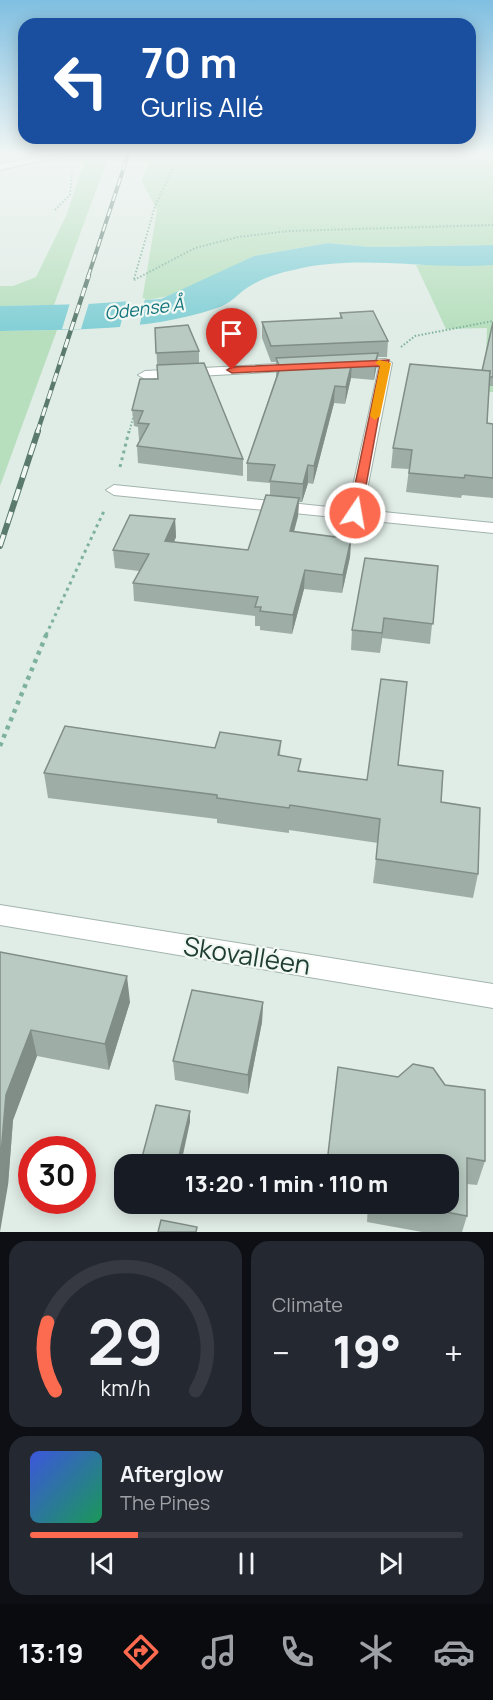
<!DOCTYPE html>
<meta charset="utf-8">
<style>
:root{--surface:#171b24;--page:#242831;--text:#f1f3f6;--muted:#9ea1a6;--line:#363941;--accent:#fc6a4f}
body{margin:0;font-family:Manrope,sans-serif;background:var(--page);color:var(--text);height:100vh;display:flex;flex-direction:column;font-size:22px;white-space:nowrap}
*{box-sizing:border-box;margin:0}
p{font-size:20px;color:var(--muted)}
.icon{flex:none;width:33px;height:33px;fill:none;stroke:currentColor;stroke-width:2;stroke-linecap:round;stroke-linejoin:round}
.map{position:relative;height:1232px;overflow:hidden}
.panel{display:flex;flex-direction:column;gap:9px;padding:9px;background:#0d0f14;flex:1}
.panel>*{flex:none}
.guide{position:absolute;left:18px;top:18px;width:458px;height:126px;border-radius:18px;box-shadow:0 3px 15px #0003;background:#1a4fa0;color:#fff;overflow:hidden}
.speed{position:absolute;left:18px;top:1136px;display:flex;gap:12px;font-size:30px;font-weight:700;text-align:center}
.speed>*{display:grid;place-content:center;width:78px;height:78px;border-radius:50%;background:var(--surface);box-shadow:0 3px 15px #0003;line-height:1}
.speed .limit{border:9px solid #d22;background:#fff;color:#111}
.pin{position:absolute;display:grid;place-items:center;width:51px;height:51px;color:#fff;margin:-62px -26px;border-radius:50% 50% 50% 0;rotate:-45deg;box-shadow:0 0 6px #0007}
.pin .icon{rotate:45deg}
.me{position:absolute;width:66px;margin:-33px;rotate:12deg;stroke-linejoin:round;filter:drop-shadow(0 0 4px #0008)}
.turn{display:flex;align-items:center;gap:21px;height:126px;padding:0 24px;font-size:27px}
.turn .icon{width:78px;height:78px;stroke-width:2.5}
.turn b{display:block;font-size:42px;line-height:51px}
.big{font-size:45px;font-weight:800;line-height:1.1}
.panel .widget{flex:1;display:flex;flex-direction:column;justify-content:center;gap:9px;min-width:0;padding:0 21px;border-radius:18px;background:var(--page)}
.panel .dial{align-items:center;gap:0}
.dial svg{height:156px;overflow:visible;fill:none;stroke:var(--line);stroke-width:7;stroke-linecap:round;text-anchor:middle}
.dial text{fill:var(--text);stroke:none}
.song{display:flex;align-items:center;gap:18px}
.cover{width:72px;height:72px;border-radius:9px;background:linear-gradient(135deg,hsl(230 70% 55%),hsl(150 70% 35%))}
.played{height:6px;border-radius:3px;background:linear-gradient(90deg,var(--accent) 25%,var(--line) 25%)}
.keys{display:flex;justify-content:space-around;direction:ltr}
.heat{display:flex;justify-content:space-between;align-items:center;font-size:33px;direction:ltr}
.panel .tiles{flex:1;display:grid;gap:9px;grid-template-columns:1fr 1fr}
.widget:last-child{grid-column:span 2}
.trip{position:absolute;left:114px;top:1154px;width:345px;height:60px;border-radius:18px;background:var(--surface);box-shadow:0 3px 15px #0003;font-weight:800;line-height:60px;text-align:center}
.tab-bar{display:flex;height:96px;justify-content:space-around;align-items:center;background:#090b0e;color:var(--muted)}
.tab-bar .icon{width:42px;height:42px}
.tab-bar .current{color:var(--accent)}
.tab-bar b{font-size:27px;color:var(--text)}
.map>svg:first-child{display:block}
.green{fill:#b7dfbe}
.water{fill:#84d0d6}
.pier{fill:#e0ece6}
.lines{fill:none;stroke-linecap:round;stroke-linejoin:round}
.minor-casing{stroke:#a2b4ad;stroke-width:2}
.path-far2{stroke:#7eb29d;stroke-width:2;stroke-dasharray:1.5 2;stroke-linecap:butt}
.path-far1{stroke:#7eb29d;stroke-width:3;stroke-dasharray:3 4;stroke-linecap:butt}
.path{stroke:#7eb29d;stroke-width:4.5;stroke-dasharray:4 5;stroke-linecap:butt}
.minor{fill:#fff;fill-rule:evenodd}
.rail-far2-casing{stroke:#5a7a6e;stroke-width:4}
.rail-far1-casing{stroke:#5a7a6e;stroke-width:4.5}
.rail-casing{stroke:#5a7a6e;stroke-width:6}
.rail-far2{stroke:#f1f8f4;stroke-width:2;stroke-dasharray:8;stroke-linecap:butt}
.rail-far1{stroke:#f1f8f4;stroke-width:3;stroke-dasharray:9;stroke-linecap:butt}
.rail{stroke:#f1f8f4;stroke-width:4;stroke-dasharray:12;stroke-linecap:butt}
.wall{fill:#9eaea6}
.shaded-wall{fill:#818d87}
.building{fill:#b8cac1;stroke:#818d87;stroke-width:1.5}
.route{fill:#fc6a4f;stroke:#a44533;stroke-width:1.5}
.slow{fill:#f59e0b}
.labels{text-anchor:middle;dominant-baseline:central;stroke-width:4.5;stroke-linejoin:round;paint-order:stroke}
.far-water-label{font-size:18px;font-style:italic;fill:#15767e;stroke:#f1f8f4}
.near-street-label{font-size:26px;fill:#1f3e33;stroke:#f1f8f4}
</style>
<div class="map">
<svg width="493" height="1232" viewBox="0 0 493 1232">
<rect width="100%" height="100%" fill="#e0ece6"/>
<!-- green -->
<g class="green">
<path d="M82,155H109L54,305L0,306V286H13L36,277L66,216L86,158Z"/>
<path d="M152,155H493V245L370,247L328,243L254,256L174,295L142,301L157,210L142,181Z"/>
<path d="M416,265H493V392H485L487,328L446,329Z"/>
<path d="M57,330L0,486V331Z"/>
</g>
<!-- water -->
<path class="water" d="M328,243L370,247L493,245V265C430,270 364,255 302,268C284,272 266,276 250,286C238,293 231,304 217,308C146,332 73,329 0,331V306L88,304L161,299L254,256Z"/>
<!-- pier -->
<g class="pier">
<path d="M145,298L139,329L119,331L127,299Z"/>
<path d="M70,303H89L81,329H62Z"/>
</g>
<g class="lines">
<defs>
<g id="minor">
<path d="M48,155H67L0,170V164Z"/>
<path d="M386,359L392,363L363,510L493,523V533L114,495L106,490L114,485L348,509L379,367L353,368L347,364L353,360Z"/>
<path d="M298,363L303,364V370L145,379L138,375L145,371Z"/>
<path d="M0,905L493,984V1008L0,925Z"/>
</g>
</defs>
<!-- minor casing -->
<use href="#minor" class="minor-casing"/>
<!-- path-far2 -->
<g class="path-far2">
<path d="M55,210L70,195L72,173"/>
<path d="M134,279L155,206L179,155"/>
<path d="M134,280L195,248L238,237L289,231L493,225"/>
<path d="M401,347L415,336L493,321"/>
<path d="M129,433L134,414"/>
</g>
<!-- path-far1 -->
<g class="path-far1">
<path d="M120,467L129,431"/>
<path d="M46,635L104,511"/>
</g>
<!-- path -->
<path class="path" d="M0,746L47,633"/>
<!-- minor -->
<use href="#minor" class="minor"/>
<defs>
<path id="rail-far2" d="M88,277L128,155"/>
<path id="rail-far1" d="M37,433L89,275"/>
<path id="rail" d="M0,546L38,431"/>
</defs>
<!-- rail-far2 casing -->
<use href="#rail-far2" class="rail-far2-casing"/>
<!-- rail-far1 casing -->
<use href="#rail-far1" class="rail-far1-casing"/>
<!-- rail casing -->
<use href="#rail" class="rail-casing"/>
<!-- rail-far2 -->
<use href="#rail-far2" class="rail-far2"/>
<!-- rail-far1 -->
<use href="#rail-far1" class="rail-far1"/>
<!-- rail -->
<use href="#rail" class="rail"/>
</g>
<!-- wall -->
<g class="wall">
<path d="M340,313L388,341L387,357H377L376,369L374,380L351,378L345,404L334,403L313,484L308,483L302,502H299L298,516L294,532L351,539L350,557L342,593L304,589L292,634L260,630V626H255V616L134,601L133,583L139,571L115,568L113,550L175,519L176,537L174,542L248,550L270,495V483L247,481V463L276,377V362H271L262,338V322L340,318Z"/>
<path d="M493,322V386H489L487,423L493,424V498L462,495L461,498L406,492L409,469L391,468L393,448L482,371Z"/>
<path d="M155,328L199,351V363L243,459V476L138,463L137,446L141,440H139L138,427L134,426L132,410L158,379Z"/>
<path d="M438,566L430,644L382,638L380,653L351,650L352,630Z"/>
<path d="M281,741L280,755L301,771L367,780L398,765L441,802L478,874L473,898L373,883L378,843L289,830V833L217,823V819L48,798L44,773L215,748Z"/>
<path d="M0,952L130,1002L109,1070L37,1056L13,1120L8,1185Z"/>
<path d="M263,1002L262,1022L248,1094L175,1080L173,1061Z"/>
<path d="M338,1067L485,1161L477,1185L467,1184V1216L462,1232H422L367,1222L368,1203H448V1164H327Z"/>
</g>
<!-- shaded-wall -->
<g class="shaded-wall">
<path d="M378,353L376,369L374,380L375,364Z"/>
<path d="M352,362L351,378L345,404L346,387Z"/>
<path d="M335,386L334,403L313,484L314,466Z"/>
<path d="M308,465V483L302,502L303,484Z"/>
<path d="M299,498L298,516L289,549L290,531Z"/>
<path d="M175,519L176,537L166,560L165,541Z"/>
<path d="M351,539L350,557L342,593L343,575Z"/>
<path d="M305,570L304,589L292,634L293,615Z"/>
<path d="M384,618L382,638L380,653L382,633Z"/>
<path d="M127,976L130,1002L109,1070L105,1044Z"/>
<path d="M263,1002L262,1022L248,1094V1075Z"/>
<path d="M31,1030L37,1056L13,1120L8,1185L0,1232V1165L6,1095Z"/>
<path d="M190,1111V1122L181,1164H177Z"/>
</g>
<!-- building -->
<g class="building">
<path d="M373,311L388,341L271,346L262,322L342,318L340,313Z"/>
<path d="M493,322V377H489L490,371H482Z"/>
<path d="M188,325L199,351L156,353L155,328Z"/>
<path d="M378,353L375,364L352,362L346,387L335,386L314,466L308,465L303,484L270,481L275,465L247,463L280,368L276,358Z"/>
<path d="M204,363L243,459L137,446L149,424L138,423L143,411L132,410L140,379H158L157,365Z"/>
<path d="M410,364L490,371L487,423L493,424V478L465,475L464,478L409,473L412,450L393,448Z"/>
<path d="M266,495L299,498L290,531L351,539L343,575L305,570L293,615L260,611L261,607H255L258,597L133,583L149,554L113,550L130,515L175,519L165,541L248,550Z"/>
<path d="M365,558L438,566L433,624L384,618L382,633L352,630Z"/>
<path d="M381,679L407,682L398,765L443,771L441,802L480,808L478,874L376,859L380,819L290,805L289,808L217,798V795L44,773L65,726L215,748L220,732L281,741L278,755L301,759L298,771L367,780Z"/>
<path d="M0,952L127,976L105,1044L31,1030L6,1095L0,1165Z"/>
<path d="M192,990L263,1002L248,1075L173,1061Z"/>
<path d="M413,1064L433,1068L445,1085L485,1090V1161L467,1158V1216L398,1203H448V1164L327,1163L338,1067L398,1077Z"/>
<path d="M156,1105L190,1111L177,1164H154L141,1161Z"/>
<path d="M161,1220L197,1227L196,1232H158Z"/>
</g>
<!-- sky -->
<linearGradient id="sky" x2="0" y2="1"><stop stop-color="#80bfe1"/><stop offset="0.47" stop-color="#f1f6f4"/><stop offset="1" stop-color="#f1f6f4" stop-opacity="0"/></linearGradient>
<rect width="493" height="328" fill="url(#sky)"/>
<!-- route -->
<path class="route" d="M389,360L361,513L355,517L349,513L380,366L232,373L227,370L232,367Z"/>
<!-- slow -->
<path class="slow" d="M379,360L391,363L380,416L375,420L370,416L380,366L375,363Z"/>
<g class="labels">
<!-- far-water labels -->
<g class="far-water-label">
<text transform="translate(144 308) rotate(-7)">Odense Å</text>
</g>
<!-- near-street labels -->
<g class="near-street-label">
<text transform="translate(247 955) rotate(9)">Skovalléen</text>
</g>
</g>
</svg>
<div class="speed"><div class="limit">30</div></div>
<div class="pin" style="left:232px;top:370px;background:#d93025"><svg class="icon" aria-label="arrive" viewBox="0 0 24 24"><path d="M6 21V4h12l-3 4 3 4H6"/></svg></div>
<svg class="me" style="left:355px;top:513px" viewBox="-20 -20 40 40"><circle r="17" fill="#fc6a4f" stroke="#fff" stroke-width="3"/><path d="M0-11L8 9 0 5-8 9z" fill="#fff"/></svg>
<div class="trip">13:20 · 1 min · 110 m</div>
<div class="guide">
<div class="turn"><svg class="icon" aria-label="left" viewBox="0 0 24 24"><path d="M17 20v-9H6M10 6l-5 5 5 5"/></svg><div><b>70 m</b>Gurlis Allé</div></div>
</div>
</div>
<section class="panel">
<div class="tiles">
<div class="widget dial"><svg viewBox="0 0 100 80">
<path d="M14 69A42 42 0 1 1 86 69"/>
<path d="M14 69A42 42 0 0 1 10 34" stroke="#fc6a4f"/>
<text x="50" y="56" font-size="32" font-weight="700">29</text>
<text x="50" y="72" font-size="11">km/h</text>
</svg></div>
<div class="widget"><p>Climate</p>
<div class="heat"><a>−</a><b class="big">19°</b><a>+</a></div>
</div>
<div class="widget">
<div class="song"><i class="cover"></i><div><b>Afterglow</b><p>The Pines</p></div></div>
<div class="played"></div>
<div class="keys"><svg class="icon" aria-label="previous" viewBox="0 0 24 24"><path d="M18 5L8 12l10 7zM5 5v14"/></svg><svg class="icon" aria-label="pause" viewBox="0 0 24 24"><path d="M8 5v14M16 5v14"/></svg><svg class="icon" aria-label="next" viewBox="0 0 24 24"><path d="M6 5l10 7-10 7zM19 5v14"/></svg></div>
</div>
</div>
</section>
<nav class="tab-bar">
<b>13:19</b>
<svg class="icon current" aria-label="directions" viewBox="0 0 24 24"><path d="M12 3l9 9-9 9-9-9zM9 14v-3h6M13 9l2 2-2 2"/></svg>
<svg class="icon" aria-label="music" viewBox="0 0 24 24"><path d="M9 18V5l10-2v13"/><circle cx="6" cy="18" r="3"/><circle cx="16" cy="16" r="3"/></svg>
<svg class="icon" aria-label="phone" viewBox="0 0 24 24"><path d="M5 4h4l2 5-3 2q2 4 5 5l2-3 5 2v4C11 20 4 13 5 4z"/></svg>
<svg class="icon" aria-label="climate" viewBox="0 0 24 24"><path d="M12 3v18M4 7l16 10M4 17L20 7"/></svg>
<svg class="icon" aria-label="car" viewBox="0 0 24 24"><path d="M5 17H2v-5l4-1 3-4h7l3 4 3 1v5h-3M9 17h6M6 11h13"/><circle cx="7" cy="17" r="2"/><circle cx="17" cy="17" r="2"/></svg>
</nav>
